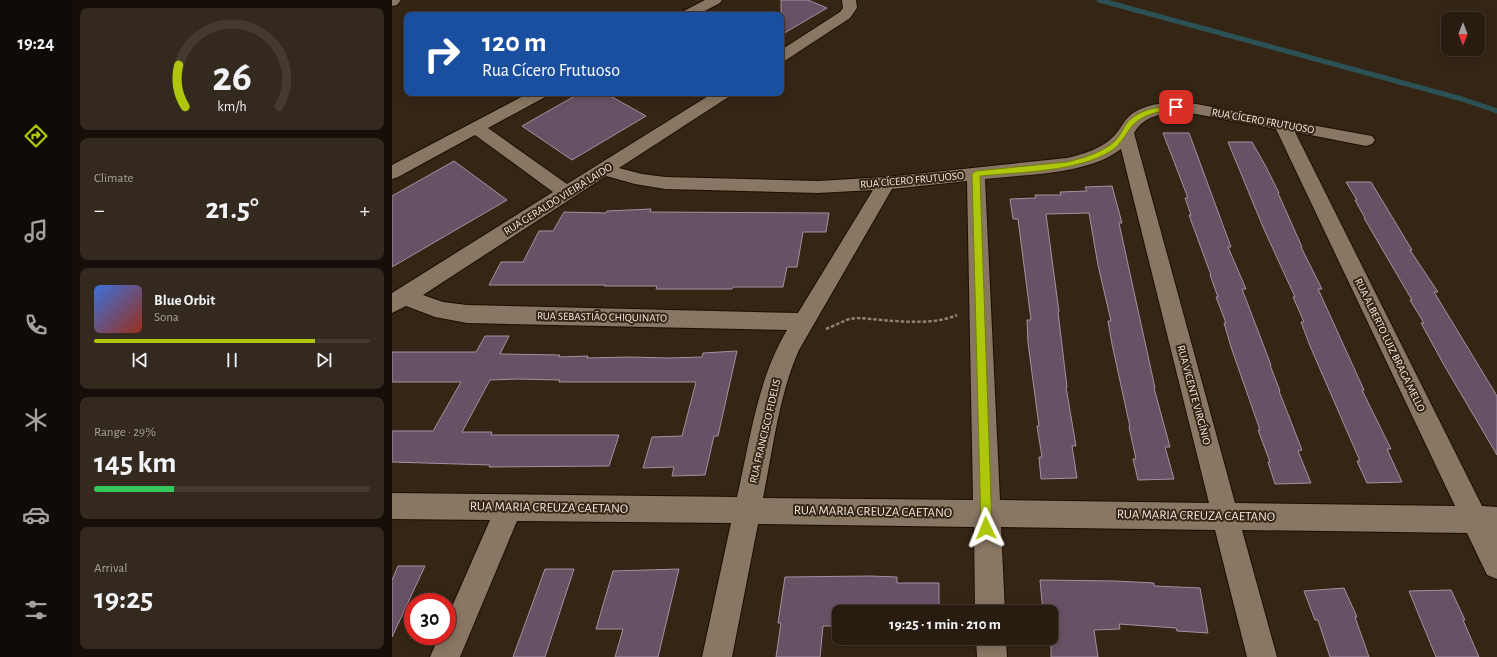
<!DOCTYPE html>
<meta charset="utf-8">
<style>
:root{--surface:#281c10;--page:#34291e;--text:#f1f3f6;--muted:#a5a19f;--line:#443a30;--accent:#aec60c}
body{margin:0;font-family:"Alegreya Sans",sans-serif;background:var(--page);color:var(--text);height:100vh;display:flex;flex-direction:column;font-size:15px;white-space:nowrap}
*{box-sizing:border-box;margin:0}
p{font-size:13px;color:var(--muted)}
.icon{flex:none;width:22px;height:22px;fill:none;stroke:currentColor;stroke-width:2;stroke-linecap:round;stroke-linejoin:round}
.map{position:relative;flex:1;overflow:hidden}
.sheet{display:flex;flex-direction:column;gap:8px;padding:8px;background:#160f09;width:320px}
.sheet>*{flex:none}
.top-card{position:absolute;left:12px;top:12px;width:380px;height:84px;border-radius:8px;box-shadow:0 2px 10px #0003,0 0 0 1px var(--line);background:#1a4fa0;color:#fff;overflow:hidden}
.needle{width:26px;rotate:180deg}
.buttons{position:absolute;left:1049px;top:12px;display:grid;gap:8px}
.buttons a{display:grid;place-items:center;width:44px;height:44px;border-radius:8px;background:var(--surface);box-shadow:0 2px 10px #0003,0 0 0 1px var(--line);font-size:20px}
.speed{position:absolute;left:12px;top:593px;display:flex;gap:8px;font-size:20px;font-weight:700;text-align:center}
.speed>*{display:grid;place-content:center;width:52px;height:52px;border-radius:50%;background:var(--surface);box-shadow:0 2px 10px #0003,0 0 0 1px var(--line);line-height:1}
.speed .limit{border:6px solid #d22;background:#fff;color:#111}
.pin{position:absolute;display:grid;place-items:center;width:34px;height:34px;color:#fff;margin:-17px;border-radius:8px;box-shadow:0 2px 6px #0006}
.me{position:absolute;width:44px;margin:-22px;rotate:358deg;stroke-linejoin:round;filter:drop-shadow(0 0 3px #0008)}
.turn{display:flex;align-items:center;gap:14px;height:84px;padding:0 12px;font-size:18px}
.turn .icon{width:52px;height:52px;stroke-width:2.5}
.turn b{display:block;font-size:28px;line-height:34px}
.big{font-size:30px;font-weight:600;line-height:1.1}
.sheet .card{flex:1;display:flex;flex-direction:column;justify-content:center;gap:6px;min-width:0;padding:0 14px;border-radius:8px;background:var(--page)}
.sheet .dial{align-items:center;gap:0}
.dial svg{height:104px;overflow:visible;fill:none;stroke:var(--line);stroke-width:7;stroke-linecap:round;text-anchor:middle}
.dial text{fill:var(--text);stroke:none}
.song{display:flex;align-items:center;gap:12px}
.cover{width:48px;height:48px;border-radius:6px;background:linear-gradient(135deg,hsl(220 70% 55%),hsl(10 70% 35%))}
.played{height:4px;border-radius:2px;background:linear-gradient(90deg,var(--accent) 80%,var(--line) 80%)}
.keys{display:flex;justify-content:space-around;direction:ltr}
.heat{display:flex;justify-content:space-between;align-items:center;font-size:22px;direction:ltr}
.charge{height:6px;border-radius:3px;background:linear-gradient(90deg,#34c759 29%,var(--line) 0)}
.trip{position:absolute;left:440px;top:605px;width:226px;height:40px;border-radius:8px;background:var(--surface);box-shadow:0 2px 10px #0003,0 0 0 1px var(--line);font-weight:600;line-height:40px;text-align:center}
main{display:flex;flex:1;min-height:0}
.menu{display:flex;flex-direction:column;width:72px;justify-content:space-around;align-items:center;background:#100b06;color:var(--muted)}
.menu .icon{width:28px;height:28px}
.menu .on{color:var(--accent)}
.menu b{font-size:18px;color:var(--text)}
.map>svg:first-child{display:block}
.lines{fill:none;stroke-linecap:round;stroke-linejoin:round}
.stream{stroke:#2c5155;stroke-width:5}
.building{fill:#695165;stroke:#a68fa2}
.street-casing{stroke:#1c0e01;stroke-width:2}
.path{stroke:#8f8174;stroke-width:2.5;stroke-dasharray:3.5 2;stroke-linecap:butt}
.street{fill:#897663;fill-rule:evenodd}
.route{fill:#aec60c;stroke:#718108}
.labels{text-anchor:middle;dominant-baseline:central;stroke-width:4;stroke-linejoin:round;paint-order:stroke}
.street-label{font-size:11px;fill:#f5eadf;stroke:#352515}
.near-street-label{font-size:13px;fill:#f5eadf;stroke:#352515}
</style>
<main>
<nav class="menu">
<b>19:24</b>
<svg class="icon on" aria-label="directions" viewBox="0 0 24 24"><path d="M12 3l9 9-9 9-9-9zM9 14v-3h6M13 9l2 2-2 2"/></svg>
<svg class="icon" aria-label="music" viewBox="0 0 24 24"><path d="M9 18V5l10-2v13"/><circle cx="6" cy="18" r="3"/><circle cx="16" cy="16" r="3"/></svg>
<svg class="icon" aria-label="phone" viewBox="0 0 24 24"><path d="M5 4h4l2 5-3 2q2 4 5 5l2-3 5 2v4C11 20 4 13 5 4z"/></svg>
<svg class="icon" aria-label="climate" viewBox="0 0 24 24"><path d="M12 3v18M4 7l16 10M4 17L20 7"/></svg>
<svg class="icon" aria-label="car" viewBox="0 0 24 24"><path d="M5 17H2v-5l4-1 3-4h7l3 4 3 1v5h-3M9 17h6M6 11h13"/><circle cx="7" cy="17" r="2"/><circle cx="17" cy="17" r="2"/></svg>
<svg class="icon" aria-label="filters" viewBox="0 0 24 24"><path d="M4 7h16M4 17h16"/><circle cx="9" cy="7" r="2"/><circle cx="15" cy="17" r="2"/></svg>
</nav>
<section class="sheet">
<div class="card dial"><svg viewBox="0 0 100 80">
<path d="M14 69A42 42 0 1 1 86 69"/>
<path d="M14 69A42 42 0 0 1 9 37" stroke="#aec60c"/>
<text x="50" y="56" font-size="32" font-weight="700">26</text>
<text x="50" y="72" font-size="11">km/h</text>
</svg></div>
<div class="card"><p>Climate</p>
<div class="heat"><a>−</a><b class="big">21.5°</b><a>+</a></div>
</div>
<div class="card">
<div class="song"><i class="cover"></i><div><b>Blue Orbit</b><p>Sona</p></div></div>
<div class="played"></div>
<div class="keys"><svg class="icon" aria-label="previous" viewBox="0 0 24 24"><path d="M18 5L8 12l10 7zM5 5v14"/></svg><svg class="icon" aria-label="pause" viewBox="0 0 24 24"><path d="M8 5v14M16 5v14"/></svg><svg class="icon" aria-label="next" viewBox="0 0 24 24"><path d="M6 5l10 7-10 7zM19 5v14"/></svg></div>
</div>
<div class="card"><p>Range · 29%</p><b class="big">145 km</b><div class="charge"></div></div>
<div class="card"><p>Arrival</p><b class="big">19:25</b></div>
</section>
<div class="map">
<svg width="1105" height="657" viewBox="0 0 1105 657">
<rect width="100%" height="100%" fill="#352515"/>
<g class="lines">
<!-- stream -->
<path class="stream" d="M707,0L1070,99L1105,111"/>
</g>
<!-- building -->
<g class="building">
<path d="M389,0H416L435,8L389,35Z"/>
<path d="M188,93H213L254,116L180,160L130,126Z"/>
<path d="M771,133H797L839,247H836L854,289H850L879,365H878L888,391H887L910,450L906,451L919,483L883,484L876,462H878L866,430H868L839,347L832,323H834L824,297H826L818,275H819L797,215H799L793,198H796Z"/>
<path d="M836,142H860L873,165L887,193H886L910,247H909L930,289H926L972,390H970L999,449H995L1010,482L975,483L965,461H968L918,346L909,322H912L901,297H903L871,227Z"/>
<path d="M62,161L115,200L0,267V196Z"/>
<path d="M954,182H979L1020,250H1018L1046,292H1042L1105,396V455L1052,365L1029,323H1032L1018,300H1020L972,218H973L963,200H965Z"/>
<path d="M720,186L730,223H727L763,388H762L778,447H773L782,479L746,480L741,459H744L737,427H738L720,344L716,321H719L706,265L697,213L654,214L667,312H666L675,387H674L684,446H680L685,478L649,479L647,457H650L645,426H647L636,343L635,320H639L626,219H621L618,199L644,198L643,195H669L668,192L695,191L693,187Z"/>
<path d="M259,209L258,212L437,213L434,232H411L405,267H395L391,287H341L340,289H264L265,286H212L213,285H97L109,262H131L147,231H161L172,212L214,213L215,211Z"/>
<path d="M93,336H117L108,354L168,355L167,357L196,356L195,358L238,357L275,358L310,357L311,353L345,351L326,436H322L313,475L280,476L282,467L251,468L260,437L290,436L304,382H167L168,380L126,379L98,380L70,432H100L99,435H227L217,466L97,467L98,465L0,462V431H41L69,382H0V352H84Z"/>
<path d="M6,566H33L0,637V580Z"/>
<path d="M153,569H182L153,657H121Z"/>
<path d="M287,569L266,657H223L231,629H204L221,571Z"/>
<path d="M478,576L505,577V583H547V612H447V626H431L428,657H384L389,623H386L393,577Z"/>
<path d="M648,580L723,581L762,583V586L808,588L816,633L785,631L784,628L727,624L728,629L702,630L706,657H659V612H651Z"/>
<path d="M952,588L965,617H963L977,657H938L926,620H923L912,591Z"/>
<path d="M1059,590L1073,620H1071L1087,657H1044L1017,591Z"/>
</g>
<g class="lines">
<defs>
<g id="street">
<path d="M0,0H9L5,5L0,6Z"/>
<path d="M313,0H330L328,3L305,15H288L290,12Z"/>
<path d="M450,0H464L465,8L458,18L394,60L389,62V50L448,12L451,8Z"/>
<path d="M137,93H157L155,96L96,128L175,184L321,93H340L338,96L227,168L250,174L273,177L426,181L494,177L675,158C691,154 710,149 722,136C729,129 732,119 741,113C760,101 783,102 804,104L980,136L983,140L980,144L974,146L903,132L1090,506L1105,507V579L1095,575L1075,533L850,530L885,657H855L823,530L609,527L613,612H583L582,527L366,524L340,657H310L339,523L125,521L68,657H38L47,636H55V618L98,520L0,519V493L345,497C358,441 365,380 395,330L75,323L43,317L14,306L0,313V293L161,192L83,135L6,177L0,179V165ZM787,113L804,114L884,129L1063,506L843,503L742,133C752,116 769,113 787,113ZM729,149L817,503L608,500L593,179C634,174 696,175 729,149ZM214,176L243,184L273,189L426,193L481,190L406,313L75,305L51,302L31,295ZM575,181L581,500L371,498C381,450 387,394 407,350L500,189Z"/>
<path d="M584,638H614L615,657H585Z"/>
</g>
</defs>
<!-- street casing -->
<use href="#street" class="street-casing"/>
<!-- path -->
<path class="path" d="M434,329L457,319L466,318C496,320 538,327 565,315"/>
<!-- street -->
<use href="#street" class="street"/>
</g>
<!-- route -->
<path class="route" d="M784,105L786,106V109C769,112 754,112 741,125C733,134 730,144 719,151C685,172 628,172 588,176L600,528L598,531L594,533L591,531L589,528L580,174L584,171L675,162C691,158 710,153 723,141C728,136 731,129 735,123C747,109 766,107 784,105Z"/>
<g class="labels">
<!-- street labels -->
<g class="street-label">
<text transform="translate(871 121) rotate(10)">RUA CÍCERO FRUTUOSO</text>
<text transform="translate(520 180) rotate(-5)">RUA CÍCERO FRUTUOSO</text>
<text transform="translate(166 199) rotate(-32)">RUA GERALDO VIEIRA LAIDO</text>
<text transform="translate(210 317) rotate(1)">RUA SEBASTIÃO CHIQUINATO</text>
<text transform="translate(998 345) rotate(64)">RUA ALBERTO LUIZ BRAGA MELLO</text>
<text transform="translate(802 395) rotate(75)">RUA VICENTE VIRGÍNIO</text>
<text transform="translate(373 431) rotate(-77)">RUA FRANCISCO FIDELIS</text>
</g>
<!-- near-street labels -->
<g class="near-street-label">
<text transform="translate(157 508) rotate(1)">RUA MARIA CREUZA CAETANO</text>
<text transform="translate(481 512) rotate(1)">RUA MARIA CREUZA CAETANO</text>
<text transform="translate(804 516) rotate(1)">RUA MARIA CREUZA CAETANO</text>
</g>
</g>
</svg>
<div class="buttons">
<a><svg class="needle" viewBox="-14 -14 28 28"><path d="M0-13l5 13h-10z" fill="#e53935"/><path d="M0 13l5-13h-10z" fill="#a5a19f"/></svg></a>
</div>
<div class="speed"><div class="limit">30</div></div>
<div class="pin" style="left:784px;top:107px;background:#d93025"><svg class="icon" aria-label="arrive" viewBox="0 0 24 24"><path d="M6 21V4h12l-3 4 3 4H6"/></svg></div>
<svg class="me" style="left:594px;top:528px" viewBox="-20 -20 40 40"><path d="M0-17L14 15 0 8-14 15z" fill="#aec60c" stroke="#fff" stroke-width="4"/></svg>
<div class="trip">19:25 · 1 min · 210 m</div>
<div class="top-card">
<div class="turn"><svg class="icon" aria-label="right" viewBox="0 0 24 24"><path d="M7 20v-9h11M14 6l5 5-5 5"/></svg><div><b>120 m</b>Rua Cícero Frutuoso</div></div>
</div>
</div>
</main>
